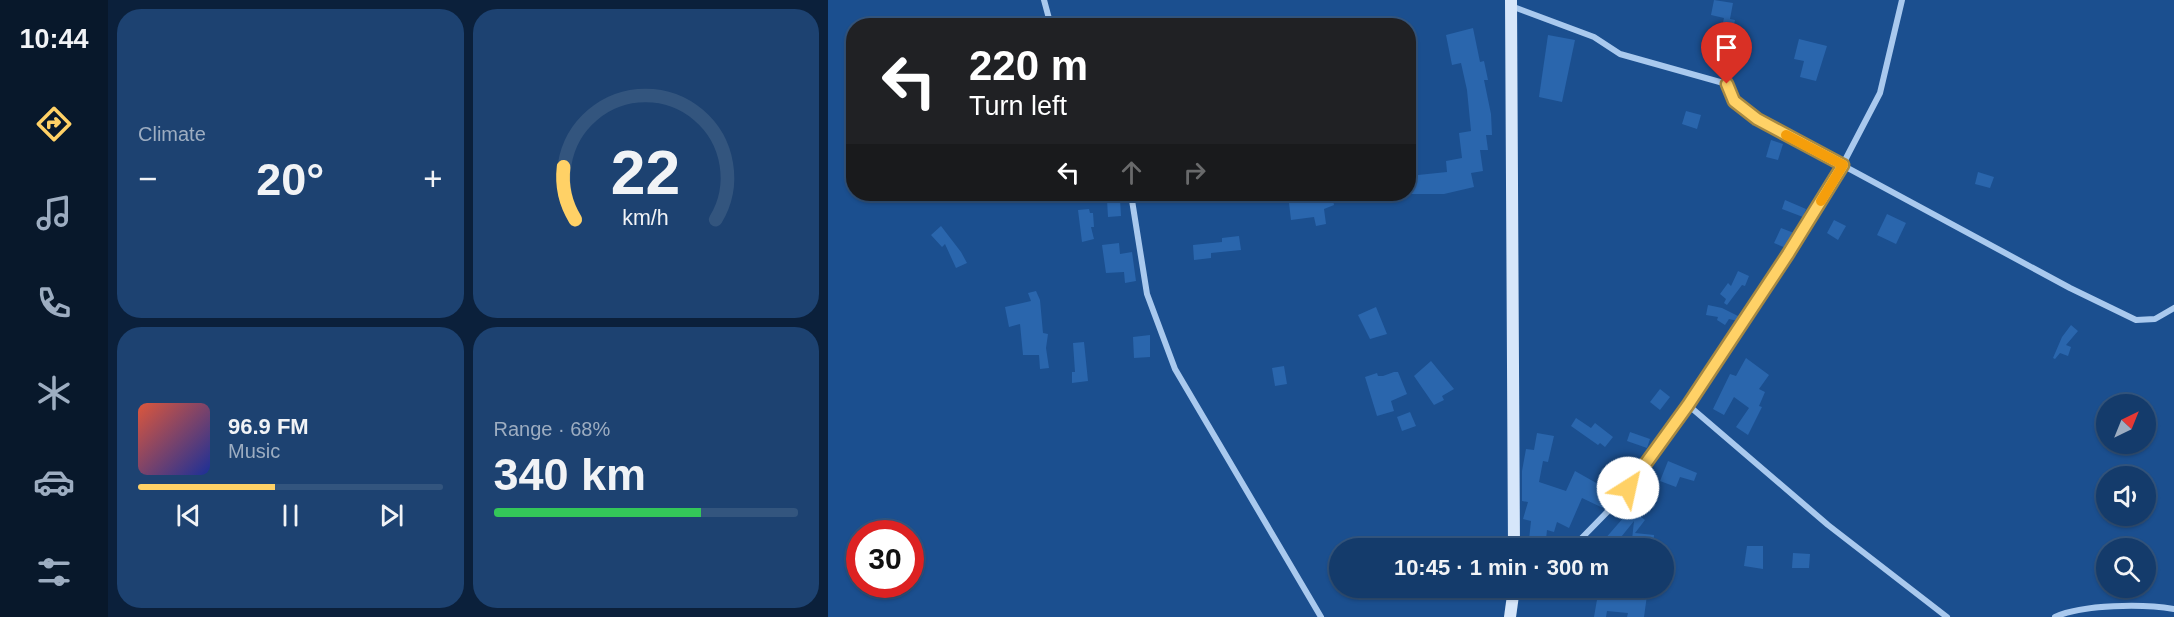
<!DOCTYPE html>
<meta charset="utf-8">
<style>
:root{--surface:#143b6b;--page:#1d4271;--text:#f1f3f6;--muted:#9dadc1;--line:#33557e;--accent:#ffd166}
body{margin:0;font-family:Arial,sans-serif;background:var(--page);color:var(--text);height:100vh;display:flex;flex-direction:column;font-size:22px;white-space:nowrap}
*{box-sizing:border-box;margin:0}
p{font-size:20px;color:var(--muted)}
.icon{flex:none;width:33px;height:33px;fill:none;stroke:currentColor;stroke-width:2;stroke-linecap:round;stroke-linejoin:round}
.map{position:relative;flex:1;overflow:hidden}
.drawer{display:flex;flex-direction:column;gap:9px;padding:9px;background:#0b203b;width:720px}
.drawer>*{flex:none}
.banner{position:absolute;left:18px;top:18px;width:570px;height:183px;border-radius:24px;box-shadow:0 2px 4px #0004,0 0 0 2px var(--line);background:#202124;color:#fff;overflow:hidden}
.needle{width:39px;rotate:43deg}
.tools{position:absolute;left:1268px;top:394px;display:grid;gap:12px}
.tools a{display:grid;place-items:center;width:60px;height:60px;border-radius:50%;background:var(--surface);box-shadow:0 2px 4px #0004,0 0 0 2px var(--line);font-size:30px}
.speed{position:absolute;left:18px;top:520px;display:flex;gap:12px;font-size:30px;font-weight:700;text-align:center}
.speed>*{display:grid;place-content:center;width:78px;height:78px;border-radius:50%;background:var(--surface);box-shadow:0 2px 4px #0004,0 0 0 2px var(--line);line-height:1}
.speed .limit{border:9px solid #d22;background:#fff;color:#111}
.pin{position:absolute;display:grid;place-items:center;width:51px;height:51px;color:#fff;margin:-62px -26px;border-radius:50% 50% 50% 0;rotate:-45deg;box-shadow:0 0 6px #0007}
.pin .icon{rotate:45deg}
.me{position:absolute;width:66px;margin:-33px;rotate:35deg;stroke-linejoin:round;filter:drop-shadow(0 0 4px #0008)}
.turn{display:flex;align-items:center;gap:21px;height:126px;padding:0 24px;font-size:27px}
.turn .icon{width:78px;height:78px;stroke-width:2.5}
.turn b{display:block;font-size:42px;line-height:51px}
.lanes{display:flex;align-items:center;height:57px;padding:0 24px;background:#0003;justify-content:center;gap:30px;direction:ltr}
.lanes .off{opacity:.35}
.big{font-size:45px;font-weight:800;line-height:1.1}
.drawer .tile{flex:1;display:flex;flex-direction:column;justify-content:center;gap:9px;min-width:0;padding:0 21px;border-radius:24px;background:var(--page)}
.drawer .dial{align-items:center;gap:0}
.dial svg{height:156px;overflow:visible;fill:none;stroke:var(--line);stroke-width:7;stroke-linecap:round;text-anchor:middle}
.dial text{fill:var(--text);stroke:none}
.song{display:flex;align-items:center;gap:18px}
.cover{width:72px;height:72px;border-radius:9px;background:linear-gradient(135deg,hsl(10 70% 55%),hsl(230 70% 35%))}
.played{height:6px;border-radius:3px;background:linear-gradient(90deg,var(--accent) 45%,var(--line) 45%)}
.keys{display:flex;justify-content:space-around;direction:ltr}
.heat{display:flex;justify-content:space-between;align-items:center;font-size:33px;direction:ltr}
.charge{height:9px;border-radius:4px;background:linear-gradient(90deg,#34c759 68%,var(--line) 0)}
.drawer .tiles{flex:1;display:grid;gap:9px;grid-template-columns:repeat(2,1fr)}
.trip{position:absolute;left:501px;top:538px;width:345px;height:60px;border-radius:30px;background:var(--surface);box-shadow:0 2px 4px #0004,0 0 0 2px var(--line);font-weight:800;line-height:60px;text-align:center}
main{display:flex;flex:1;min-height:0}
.tab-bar{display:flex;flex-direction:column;width:108px;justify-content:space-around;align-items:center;background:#08182b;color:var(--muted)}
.tab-bar .icon{width:42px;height:42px}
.tab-bar .on{color:var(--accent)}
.tab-bar b{font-size:27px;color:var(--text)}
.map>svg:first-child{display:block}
.building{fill:#2a66ad}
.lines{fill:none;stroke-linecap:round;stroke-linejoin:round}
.minor{stroke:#a9c9ee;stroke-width:6}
.secondary{stroke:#d6e6fa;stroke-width:12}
.route-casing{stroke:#a68842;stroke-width:15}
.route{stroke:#ffd166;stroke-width:10}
.slow{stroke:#f59e0b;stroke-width:10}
</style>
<main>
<nav class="tab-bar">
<b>10:44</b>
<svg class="icon on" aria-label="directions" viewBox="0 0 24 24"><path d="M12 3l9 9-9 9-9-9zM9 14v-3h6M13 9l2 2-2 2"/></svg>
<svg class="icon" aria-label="music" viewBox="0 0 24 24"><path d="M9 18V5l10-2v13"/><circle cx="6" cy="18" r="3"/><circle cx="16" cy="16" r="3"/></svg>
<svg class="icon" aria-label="phone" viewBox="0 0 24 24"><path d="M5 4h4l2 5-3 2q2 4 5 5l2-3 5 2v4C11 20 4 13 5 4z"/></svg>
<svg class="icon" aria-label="climate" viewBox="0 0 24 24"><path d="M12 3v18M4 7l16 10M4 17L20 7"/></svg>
<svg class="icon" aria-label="car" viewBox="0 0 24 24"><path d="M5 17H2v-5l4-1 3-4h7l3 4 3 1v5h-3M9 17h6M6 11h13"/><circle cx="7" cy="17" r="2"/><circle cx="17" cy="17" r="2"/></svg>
<svg class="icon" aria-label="filters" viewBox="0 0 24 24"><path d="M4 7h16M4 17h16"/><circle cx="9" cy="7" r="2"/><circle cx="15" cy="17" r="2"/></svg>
</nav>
<section class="drawer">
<div class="tiles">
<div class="tile"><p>Climate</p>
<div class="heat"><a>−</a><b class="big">20°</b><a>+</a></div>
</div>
<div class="tile dial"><svg viewBox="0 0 100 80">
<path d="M14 69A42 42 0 1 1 86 69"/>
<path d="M14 69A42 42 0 0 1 8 42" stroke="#ffd166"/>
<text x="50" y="56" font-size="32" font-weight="700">22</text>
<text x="50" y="72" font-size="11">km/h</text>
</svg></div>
<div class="tile">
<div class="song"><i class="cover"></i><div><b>96.9 FM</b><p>Music</p></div></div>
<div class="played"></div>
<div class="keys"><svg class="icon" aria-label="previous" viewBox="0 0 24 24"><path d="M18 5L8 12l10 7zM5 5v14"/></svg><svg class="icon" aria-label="pause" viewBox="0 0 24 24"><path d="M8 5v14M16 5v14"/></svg><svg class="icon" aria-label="next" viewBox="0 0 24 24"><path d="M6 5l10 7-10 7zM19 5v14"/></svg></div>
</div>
<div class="tile"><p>Range · 68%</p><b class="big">340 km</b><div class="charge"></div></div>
</div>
</section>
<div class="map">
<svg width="1346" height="617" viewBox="0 0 1346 617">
<rect width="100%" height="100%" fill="#1b4f8f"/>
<!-- building -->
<g class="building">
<path d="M886,0L905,3L902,19L907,20L905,29L894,27L896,18L883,15Z"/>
<path d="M645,28L652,62L656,61L660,80H656L663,114L664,135H658L660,150H652L655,171L643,173L646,187L616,194H580V171H589L590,175L619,172L618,161L634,158L631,133L643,131L639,90L633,63L624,65L618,35Z"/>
<path d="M720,35L747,40L734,102L711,97Z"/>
<path d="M971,39L999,46L988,81L972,77L976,61L966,59Z"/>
<path d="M896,41L914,44L910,71L901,70V65L894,64Z"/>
<path d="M858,111L873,115L869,129L854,124Z"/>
<path d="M943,140L955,144L950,160L938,157Z"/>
<path d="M1150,172L1166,177L1162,188L1147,184Z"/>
<path d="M488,194H504L506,205L496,209L498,224L488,226L486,217L463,220L461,203L489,200Z"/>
<path d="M292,199L293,216L280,217L279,200Z"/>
<path d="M957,200L978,209L975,217L954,209Z"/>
<path d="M261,209L262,213H265L266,227H263L266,239L254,242L250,210Z"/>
<path d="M1059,214L1078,223L1068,244L1049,235Z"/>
<path d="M1006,220L1018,226L1010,240L999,233Z"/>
<path d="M113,226L133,252L139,263L128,268L117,244L114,247L103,235Z"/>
<path d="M953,228L966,233L958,248L946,243Z"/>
<path d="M411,236L413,250L383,253V258L366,260L365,245L394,242V238Z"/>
<path d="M291,243L292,254L304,252L308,281L297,283L296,272L278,273L274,245Z"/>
<path d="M910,271L921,276L917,286L914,285L899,305L896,303L898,299L892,294L900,283L903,286Z"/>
<path d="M208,291L212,300L215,333L220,334L218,348L221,368L212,369L211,355H195L192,324L181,327L177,307L203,301L200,293Z"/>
<path d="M880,305L894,308L912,317L910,321L901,319L897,325L889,320L890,317L878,315Z"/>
<path d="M548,307L559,334L542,339L530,315Z"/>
<path d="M1243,325L1250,331L1238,345L1243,347L1240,356L1232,353L1227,359L1225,358L1234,337Z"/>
<path d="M322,335V357L306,358L305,337Z"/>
<path d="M256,342L260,381L244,383V372H247L245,343Z"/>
<path d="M918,358L941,375L931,389L937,392L931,406L934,407L920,435L908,427L921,408L906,397L896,415L885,409L902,374L908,376Z"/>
<path d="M603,361L626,389L614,396L616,400L606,405L586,376Z"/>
<path d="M456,366L459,384L447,386L444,368Z"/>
<path d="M566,372H570L579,394L563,401L566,411L549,416L537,377L549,373L550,376H555Z"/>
<path d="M832,389L842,397L832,410L822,402Z"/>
<path d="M582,412L588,426L574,431L569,417Z"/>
<path d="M748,418L763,428L767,423L785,437L777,447L772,443L770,445L743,426Z"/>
<path d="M802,432L822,439L819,448L799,441Z"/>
<path d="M709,433L726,436L720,462L715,461L711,482L738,491L747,471L786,493L775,508L754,498L741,528L729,522L726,532L719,530L717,549H700L703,521L695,519L700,502L694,501V471L698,449L706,450Z"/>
<path d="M840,461L869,473L866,481L852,477L848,487L832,481Z"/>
<path d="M803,509L817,520L807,533L826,535L825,549H803L806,521L785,547L776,540Z"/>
<path d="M919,546H935V569L916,566Z"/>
<path d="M965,553L982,554L981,568H964Z"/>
<path d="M771,588H820L816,617H799L800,613L779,611L778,617H766Z"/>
</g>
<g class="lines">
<!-- minor -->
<g class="minor">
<path d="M216,0L223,26"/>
<path d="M683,6L766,37L792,54L899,84L906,101L929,119L1242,288L1308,320L1327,319L1346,308"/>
<path d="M303,194L319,294L347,369L493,617"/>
<path d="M860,405L1000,525L1119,617"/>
<path d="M743,549L787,504L860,405L960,254L1015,164L1052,93L1074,0"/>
<path d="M1227,617C1255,604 1316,604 1346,609"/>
</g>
<!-- secondary -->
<g class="secondary">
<path d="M683,0L686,549"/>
<path d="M682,617L686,588"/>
</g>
</g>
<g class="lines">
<defs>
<path id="route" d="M800,488L860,405L960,254L1015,165L929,119L906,101L899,84"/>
</defs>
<!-- route casing -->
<use href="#route" class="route-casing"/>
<!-- route -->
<use href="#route" class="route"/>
<!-- slow -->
<path class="slow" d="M958,135L1015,165L993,201"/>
</g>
</svg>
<div class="tools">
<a><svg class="needle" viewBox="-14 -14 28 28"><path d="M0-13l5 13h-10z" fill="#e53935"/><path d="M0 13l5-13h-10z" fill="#9dadc1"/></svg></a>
<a><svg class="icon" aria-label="sound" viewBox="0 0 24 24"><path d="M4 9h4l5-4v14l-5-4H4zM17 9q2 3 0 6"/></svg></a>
<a><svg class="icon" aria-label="search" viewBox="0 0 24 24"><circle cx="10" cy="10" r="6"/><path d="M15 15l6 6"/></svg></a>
</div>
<div class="speed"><div class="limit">30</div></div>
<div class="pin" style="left:899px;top:84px;background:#d93025"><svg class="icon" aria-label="arrive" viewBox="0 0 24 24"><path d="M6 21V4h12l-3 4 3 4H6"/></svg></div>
<svg class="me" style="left:800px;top:488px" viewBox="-20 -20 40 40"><circle r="19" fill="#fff"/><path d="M0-13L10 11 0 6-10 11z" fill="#ffd166"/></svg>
<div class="trip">10:45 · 1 min · 300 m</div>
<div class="banner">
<div class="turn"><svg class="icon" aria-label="left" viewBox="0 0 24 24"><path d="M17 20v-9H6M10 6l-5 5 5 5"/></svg><div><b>220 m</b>Turn left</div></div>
<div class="lanes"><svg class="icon" aria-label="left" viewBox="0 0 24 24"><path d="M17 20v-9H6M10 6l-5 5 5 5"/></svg><svg class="icon off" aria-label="ahead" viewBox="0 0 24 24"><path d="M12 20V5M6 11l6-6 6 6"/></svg><svg class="icon off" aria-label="right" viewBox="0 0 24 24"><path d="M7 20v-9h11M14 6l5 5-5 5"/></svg></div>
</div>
</div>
</main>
